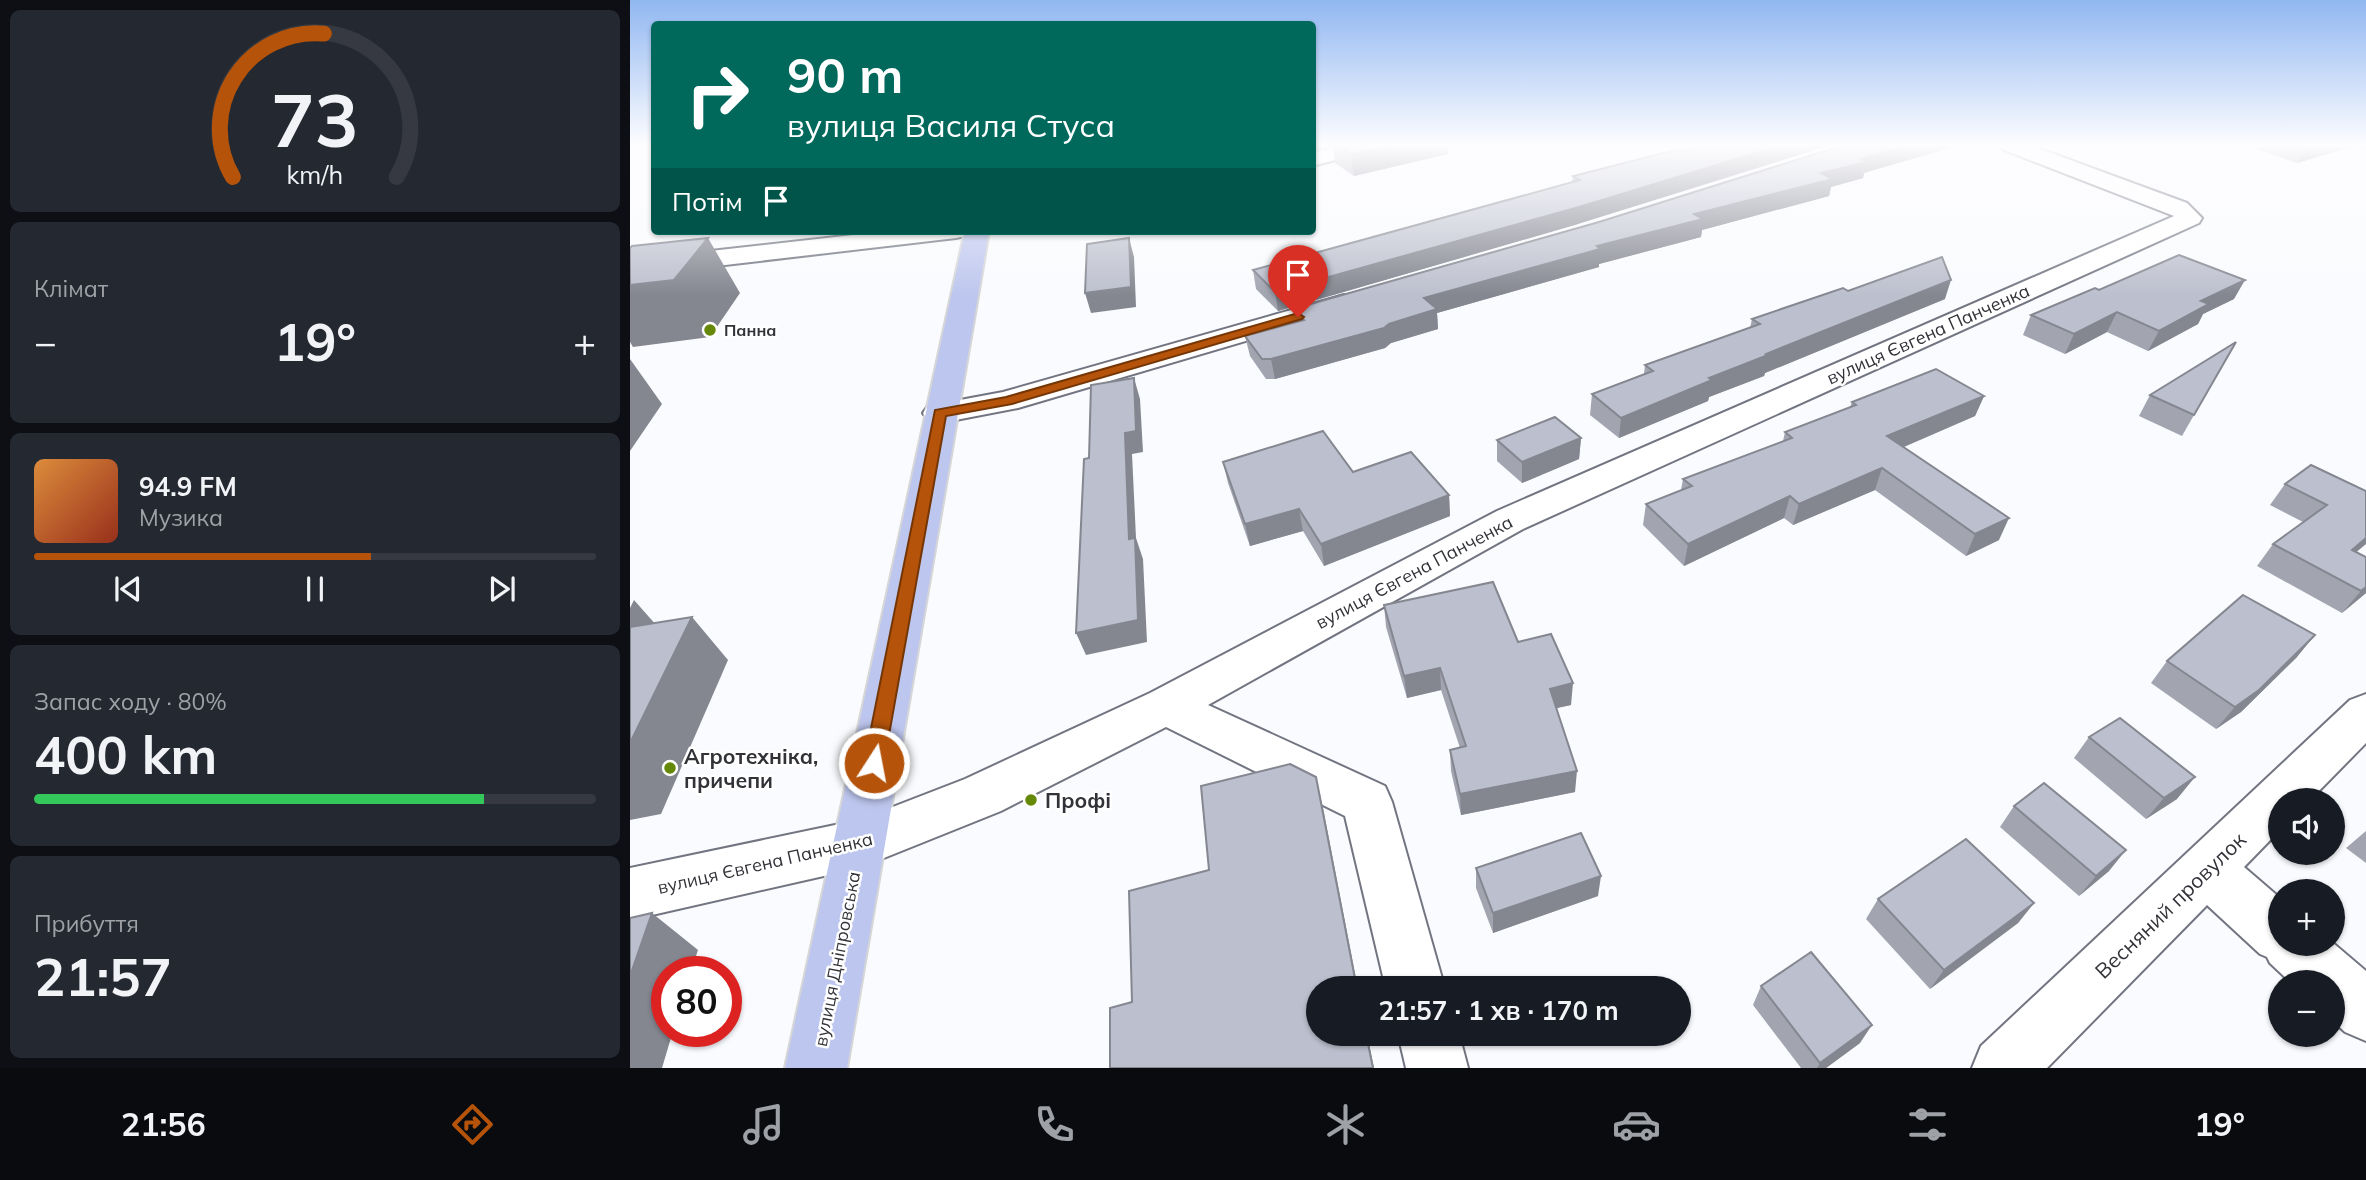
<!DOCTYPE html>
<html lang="uk">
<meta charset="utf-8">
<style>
:root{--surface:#171b24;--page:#242831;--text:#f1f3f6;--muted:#9ea1a6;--line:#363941;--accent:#b45309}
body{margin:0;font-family:Mulish,sans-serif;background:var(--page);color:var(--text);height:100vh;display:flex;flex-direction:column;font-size:26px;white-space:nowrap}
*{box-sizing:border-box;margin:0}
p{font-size:23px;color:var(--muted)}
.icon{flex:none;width:38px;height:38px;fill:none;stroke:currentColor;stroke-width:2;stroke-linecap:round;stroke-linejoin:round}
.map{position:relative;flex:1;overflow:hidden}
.drawer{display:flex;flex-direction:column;gap:10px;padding:10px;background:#0d0f14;width:630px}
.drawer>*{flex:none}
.hud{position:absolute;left:21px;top:21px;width:665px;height:214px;border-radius:7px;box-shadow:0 2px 5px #0004;background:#00695c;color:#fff;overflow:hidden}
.controls{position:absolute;left:1638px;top:788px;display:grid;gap:14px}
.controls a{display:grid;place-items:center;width:77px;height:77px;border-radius:50%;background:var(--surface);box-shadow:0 2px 5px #0004;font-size:35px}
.speed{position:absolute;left:21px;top:956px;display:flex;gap:14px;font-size:35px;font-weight:700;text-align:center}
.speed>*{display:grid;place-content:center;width:91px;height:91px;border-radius:50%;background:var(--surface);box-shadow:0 2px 5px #0004;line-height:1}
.speed .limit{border:10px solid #d22;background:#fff;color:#111}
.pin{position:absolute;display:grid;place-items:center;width:60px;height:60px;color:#fff;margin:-72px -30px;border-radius:50% 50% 50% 0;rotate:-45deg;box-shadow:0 0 7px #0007}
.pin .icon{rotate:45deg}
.me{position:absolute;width:77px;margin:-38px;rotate:11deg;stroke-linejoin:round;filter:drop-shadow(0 0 5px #0008)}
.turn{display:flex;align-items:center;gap:24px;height:147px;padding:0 21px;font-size:32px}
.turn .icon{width:91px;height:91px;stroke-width:2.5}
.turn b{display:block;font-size:49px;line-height:60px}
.then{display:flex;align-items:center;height:66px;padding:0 21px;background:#0003;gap:14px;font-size:26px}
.big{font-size:52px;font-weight:700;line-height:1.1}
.drawer .tile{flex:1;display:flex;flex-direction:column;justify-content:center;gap:10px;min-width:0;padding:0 24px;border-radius:10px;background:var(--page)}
.drawer .dial{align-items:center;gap:0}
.dial svg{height:182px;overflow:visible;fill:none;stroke:var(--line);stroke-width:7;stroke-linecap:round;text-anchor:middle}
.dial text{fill:var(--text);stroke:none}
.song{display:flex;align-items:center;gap:21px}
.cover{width:84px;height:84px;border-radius:10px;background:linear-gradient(135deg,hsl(30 70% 55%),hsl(10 70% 35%))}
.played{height:7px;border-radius:4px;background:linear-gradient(90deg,var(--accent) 60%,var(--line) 60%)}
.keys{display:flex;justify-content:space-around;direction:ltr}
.heat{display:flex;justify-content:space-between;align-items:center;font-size:38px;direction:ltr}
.charge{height:10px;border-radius:5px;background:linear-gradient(90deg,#34c759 80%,var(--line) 0)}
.trip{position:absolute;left:676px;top:976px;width:385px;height:70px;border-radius:35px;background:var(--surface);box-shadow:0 2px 5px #0004;font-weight:700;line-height:70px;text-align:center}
.dock{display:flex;height:112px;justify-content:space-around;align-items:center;background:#090b0e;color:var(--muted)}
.dock .icon{width:49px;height:49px}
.dock .selected{color:var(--accent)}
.dock b{font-size:32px;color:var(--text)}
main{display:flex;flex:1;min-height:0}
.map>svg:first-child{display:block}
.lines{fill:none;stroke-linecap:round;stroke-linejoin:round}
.street-casing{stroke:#727581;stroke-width:4}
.secondary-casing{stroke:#727581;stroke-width:4}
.highway-casing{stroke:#d6d6d7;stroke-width:4}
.street{fill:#fff;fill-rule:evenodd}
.secondary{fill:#fff;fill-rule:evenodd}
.highway{fill:#bdc6ee;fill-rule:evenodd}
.wall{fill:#a2a4b0}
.shaded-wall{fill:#848690}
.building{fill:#bcbfcd;stroke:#848690;stroke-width:2}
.route{fill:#b45309;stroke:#753606;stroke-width:2}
.poi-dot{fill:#668809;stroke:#fff;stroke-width:2.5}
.labels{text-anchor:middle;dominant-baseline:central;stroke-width:5;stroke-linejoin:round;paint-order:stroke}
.far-poi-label{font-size:16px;font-weight:bold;fill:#323338;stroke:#fff;text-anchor:start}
.street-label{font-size:18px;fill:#323338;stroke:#fff}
.near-poi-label{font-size:21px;font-weight:bold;fill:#323338;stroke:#fff;text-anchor:start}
.near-street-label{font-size:21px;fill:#323338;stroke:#fff}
</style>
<main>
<section class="drawer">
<div class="tile dial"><svg viewBox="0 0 100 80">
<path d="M14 69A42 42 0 1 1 86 69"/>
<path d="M14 69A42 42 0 0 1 54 6" stroke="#b45309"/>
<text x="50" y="56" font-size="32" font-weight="700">73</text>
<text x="50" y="72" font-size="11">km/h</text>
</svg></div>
<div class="tile"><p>Клімат</p>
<div class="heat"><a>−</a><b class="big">19°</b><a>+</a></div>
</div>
<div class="tile">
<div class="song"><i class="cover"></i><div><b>94.9 FM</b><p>Музика</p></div></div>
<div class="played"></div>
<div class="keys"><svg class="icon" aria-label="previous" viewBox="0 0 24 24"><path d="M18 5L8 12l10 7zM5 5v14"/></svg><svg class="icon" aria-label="pause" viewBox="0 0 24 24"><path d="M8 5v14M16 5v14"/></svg><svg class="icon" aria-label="next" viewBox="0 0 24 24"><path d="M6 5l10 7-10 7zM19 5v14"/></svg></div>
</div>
<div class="tile"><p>Запас ходу · 80%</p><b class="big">400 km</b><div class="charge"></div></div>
<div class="tile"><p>Прибуття</p><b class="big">21:57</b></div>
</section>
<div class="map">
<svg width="1736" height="1068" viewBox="0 0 1736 1068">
<rect width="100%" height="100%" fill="#fafbfe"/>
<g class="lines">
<defs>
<g id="street">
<path d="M711,146H748L745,150L682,166V153Z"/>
<path d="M1371,146H1402L1557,203L1572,218L1569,223L893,529L578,705L755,786L762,802L815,989H756L715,816L536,727L371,811L229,868L0,920V868L229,820L335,779L520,693L867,511L1544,216L1374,150Z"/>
<path d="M714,295L724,297L728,303L724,309L388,408L310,423L298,420L293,413L298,406L373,392Z"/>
<path d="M1736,694V743L1680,800H1650V830L1614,867L1650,898V943H1703L1736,971V1041L1715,1032L1703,1021V982H1660L1640,963L1637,957L1630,954L1577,905L1417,1068H1342L1351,1046L1720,700Z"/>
<path d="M768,1034H829L838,1068H776Z"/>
</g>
<path id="secondary" d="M259,231H338L335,236L326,238L0,276V260Z"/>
<path id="highway" d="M335,231H359L217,1068H155Z"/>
</defs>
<!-- street casing -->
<use href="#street" class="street-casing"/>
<!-- secondary casing -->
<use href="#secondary" class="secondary-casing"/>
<!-- highway casing -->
<use href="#highway" class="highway-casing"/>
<!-- street -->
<use href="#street" class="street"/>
<!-- secondary -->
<use href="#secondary" class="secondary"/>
<!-- highway -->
<use href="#highway" class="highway"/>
</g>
<!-- wall -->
<g class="wall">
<path d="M703,146H817L818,154L724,176L705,163Z"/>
<path d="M1618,146H1724L1667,163Z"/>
<path d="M1725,146H1736V150Z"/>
<path d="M1053,151L948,224L648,311L626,289L623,270L942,182L943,176Z"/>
<path d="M1234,173L1233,178L1201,187L1199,196L1072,230L1071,237L969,264V267L807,313L808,329L761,343L755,348L645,379H636L620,356L615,336L665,323L663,309L969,222Z"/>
<path d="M1469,290L1604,299L1573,314L1568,324L1518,351L1477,332L1435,354L1393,335L1401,315Z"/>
<path d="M1218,291L1315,299L1135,373L1134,376L1079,397L1078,401L989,438L960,415L962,394L1014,374L1015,365L1120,328L1122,319Z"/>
<path d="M1520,395L1564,415L1552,436L1509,416Z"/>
<path d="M1354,396L1345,416L1274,447L1369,540L1336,556L1245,490L1163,525L1154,518L1054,566L1013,525L1016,504L1051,490L1053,479L1153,441L1155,432L1220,407L1222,402Z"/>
<path d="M951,438L949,459L892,483L867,461V440Z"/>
<path d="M593,462L723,472L819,495L820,516L694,566L673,531L620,546L598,483Z"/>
<path d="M1681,465L1727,552L1736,557V593L1712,613L1627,566L1643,544L1673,522L1640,505L1655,484Z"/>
<path d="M754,605L888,642L941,705L926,708L945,792L831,815L821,771L820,750L830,748L811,690L777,698L756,627Z"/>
<path d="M1667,657L1611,712L1586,729L1521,683L1537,661Z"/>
<path d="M1459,737L1547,799L1516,819L1444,758Z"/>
<path d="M1384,806L1479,871L1449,896L1370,827Z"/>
<path d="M1736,831V863L1716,848Z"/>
<path d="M846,868L968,896L863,933L846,888Z"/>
<path d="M1248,899L1404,903L1388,923L1300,989L1236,919Z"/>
<path d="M1131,986L1230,1043L1196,1068H1171L1123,1005Z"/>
</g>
<!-- shaded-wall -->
<g class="shaded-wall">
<path d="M685,146H699L685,150Z"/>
<path d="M761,146H817L818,154L724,176L721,155Z"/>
<path d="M1149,146H1198L948,224L648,311L645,292Z"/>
<path d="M1275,146H1327L1234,173L1233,178L1201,187L1199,196L1072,230L1071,237L969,264V267L807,313L808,329L761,343L755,348L645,379L641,359L759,324L794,298L967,246L1191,173L1231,159Z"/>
<path d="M1677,146H1724L1667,163Z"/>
<path d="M78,238L110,293L80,337L3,347L0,342V285Z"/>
<path d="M499,238L504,257L506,307L461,313L455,293Z"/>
<path d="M1321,280L1315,299L1135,373L1134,376L1079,397L1078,401L989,438L991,418L1079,378L1136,354Z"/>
<path d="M1615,280L1604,299L1573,314L1568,324L1518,351L1529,331L1571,301Z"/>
<path d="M1487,312L1477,332L1435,354L1444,334Z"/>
<path d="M0,359L32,404L0,451Z"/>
<path d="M504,378L510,399L513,452L502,454L506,538L513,559L517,642L456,655L446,633L495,433Z"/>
<path d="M1354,396L1345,416L1250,457L1257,436Z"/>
<path d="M951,438L949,459L892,483V462Z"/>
<path d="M1252,468L1245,490L1163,525L1169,504Z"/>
<path d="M819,495L820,516L694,566L691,544Z"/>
<path d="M1160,496L1154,518L1054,566L1058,544Z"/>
<path d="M669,509L673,531L620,546L615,524Z"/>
<path d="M1379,518L1369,540L1336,556L1345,534Z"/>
<path d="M1736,538V544L1704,571L1722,550Z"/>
<path d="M1736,587V593L1712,613L1731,591Z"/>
<path d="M4,600L42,643L0,642V608Z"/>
<path d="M62,617L98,660L31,814L0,820V743Z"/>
<path d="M1685,635L1667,657L1611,712L1586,729L1605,707Z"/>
<path d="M810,668L811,690L777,698L774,676Z"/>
<path d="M943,683L941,705L918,710L920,689Z"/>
<path d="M947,771L945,792L831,815L830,794Z"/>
<path d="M686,777L693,808L728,989H727Z"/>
<path d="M1565,777L1547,799L1516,819L1534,798Z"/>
<path d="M1496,850L1479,871L1449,896L1466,876Z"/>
<path d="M971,876L968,896L863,933V913Z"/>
<path d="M1404,903L1388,923L1300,989L1314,970Z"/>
<path d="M22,913L68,950L61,971H37V1031H43L32,1068H0V976Z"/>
<path d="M1242,1025L1230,1043L1196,1068H1187L1190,1063Z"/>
<path d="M736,1034H737L744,1068H743Z"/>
</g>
<!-- building -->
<g class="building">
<path d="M708,146H761L721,155Z"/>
<path d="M1070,146H1149L949,207L645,292L623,270L950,180L943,176L1049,149L1053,151Z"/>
<path d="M1211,146H1275L1231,159L1237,162L1191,173L1203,179L1064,214L1073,219L967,246L970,249L794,298L807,309L759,324L754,328L641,359H632L615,336L674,320L663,309L969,222Z"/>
<path d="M78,238L44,280L0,285V248L2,246Z"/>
<path d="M499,238L501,287L455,293L457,244Z"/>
<path d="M1549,255L1615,280L1571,301L1579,304L1529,331L1487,312L1444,334L1401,315L1465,288L1469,290Z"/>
<path d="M1312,257L1321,280L1136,354L1138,355L1079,378L1082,380L991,418L962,394L1023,371L1015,365L1130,324L1122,319L1213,288L1218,291Z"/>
<path d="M1606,342L1564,415L1520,395Z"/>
<path d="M1306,369L1354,396L1257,436L1379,518L1345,534L1252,468L1169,504L1160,496L1058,544L1016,504L1062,486L1053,479L1162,438L1155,432L1226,405L1222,402Z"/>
<path d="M504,378L506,431L495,433L499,539L505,538L508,620L446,633L454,459L459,458L461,385Z"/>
<path d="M925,417L951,438L892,462L867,440Z"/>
<path d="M693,431L723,472L781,452L819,495L691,544L669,509L615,524L593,462Z"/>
<path d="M1681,465L1736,491V538L1722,550L1736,557V587L1731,591L1643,544L1697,505L1655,484Z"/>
<path d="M863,582L888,642L921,634L943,683L920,689L947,771L830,794L820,750L836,746L810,668L774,676L754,605Z"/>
<path d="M1613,595L1685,635L1629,690L1605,707L1537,661Z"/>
<path d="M62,617L0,743V627Z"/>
<path d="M1490,718L1565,777L1534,798L1459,737Z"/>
<path d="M660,764L686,777L727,989H688V1034H736L743,1068H480V1008L502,1002L499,891L579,870L571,786Z"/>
<path d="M1414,783L1496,850L1466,876L1384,806Z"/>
<path d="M951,833L971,876L863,913L846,868Z"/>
<path d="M1336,839L1404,903L1314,970L1248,899Z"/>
<path d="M22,913L0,976V918Z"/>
<path d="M1181,952L1242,1025L1190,1063L1131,986Z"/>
</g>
<!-- sky -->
<linearGradient id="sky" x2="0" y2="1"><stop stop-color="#91b7f1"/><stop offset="0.49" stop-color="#fdfdff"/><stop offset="1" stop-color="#fdfdff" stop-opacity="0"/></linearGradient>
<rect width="1736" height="296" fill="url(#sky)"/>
<!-- route -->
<path class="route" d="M668,313L674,317L672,319L382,404L316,416L254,763L251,769L244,771L237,769L234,763L305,410L376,397Z"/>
<!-- markers -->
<g class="poi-dot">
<circle cx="80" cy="330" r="7"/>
<circle cx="40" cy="768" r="7"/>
<circle cx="401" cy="800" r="7"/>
</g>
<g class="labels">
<!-- far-poi labels -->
<g class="far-poi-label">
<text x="94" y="330">Панна</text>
</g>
<!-- street labels -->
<g class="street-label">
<text transform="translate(1298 334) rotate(-24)">вулиця Євгена Панченка</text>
<text transform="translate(784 572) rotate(-28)">вулиця Євгена Панченка</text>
<text transform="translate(135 863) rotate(-13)">вулиця Євгена Панченка</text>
<text transform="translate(207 959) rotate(-79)">вулиця Дніпровська</text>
</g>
<!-- near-poi labels -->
<g class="near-poi-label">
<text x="54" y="756">Агротехніка,<tspan x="54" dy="24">причепи</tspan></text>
<text x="415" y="800">Профі</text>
</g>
<!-- near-street labels -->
<g class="near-street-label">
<text transform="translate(1540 905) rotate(-44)">Весняний провулок</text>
</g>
</g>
</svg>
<div class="controls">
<a><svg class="icon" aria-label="sound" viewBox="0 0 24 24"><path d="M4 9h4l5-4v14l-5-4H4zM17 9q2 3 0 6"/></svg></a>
<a>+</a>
<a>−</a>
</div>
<div class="speed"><div class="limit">80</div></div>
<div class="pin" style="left:668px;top:317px;background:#d93025"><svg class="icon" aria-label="arrive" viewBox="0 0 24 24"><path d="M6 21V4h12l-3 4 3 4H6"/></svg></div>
<svg class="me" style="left:244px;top:763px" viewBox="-20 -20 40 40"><circle r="17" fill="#b45309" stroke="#fff" stroke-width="3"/><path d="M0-11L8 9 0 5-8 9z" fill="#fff"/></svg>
<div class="trip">21:57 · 1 хв · 170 m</div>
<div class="hud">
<div class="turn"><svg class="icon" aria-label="right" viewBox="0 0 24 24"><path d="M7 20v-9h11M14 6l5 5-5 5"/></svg><div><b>90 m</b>вулиця Василя Стуса</div></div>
<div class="then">Потім<svg class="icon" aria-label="arrive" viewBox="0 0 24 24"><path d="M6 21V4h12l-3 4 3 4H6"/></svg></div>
</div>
</div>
</main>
<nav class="dock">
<b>21:56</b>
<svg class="icon selected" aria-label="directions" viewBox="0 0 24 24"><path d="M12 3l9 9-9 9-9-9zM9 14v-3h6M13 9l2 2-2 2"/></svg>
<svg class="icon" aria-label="music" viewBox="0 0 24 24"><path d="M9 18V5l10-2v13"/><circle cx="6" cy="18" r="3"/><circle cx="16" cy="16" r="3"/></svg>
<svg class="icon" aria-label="phone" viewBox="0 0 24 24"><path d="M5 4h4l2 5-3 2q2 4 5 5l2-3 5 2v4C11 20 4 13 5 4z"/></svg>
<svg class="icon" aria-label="climate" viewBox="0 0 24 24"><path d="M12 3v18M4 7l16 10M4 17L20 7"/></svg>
<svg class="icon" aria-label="car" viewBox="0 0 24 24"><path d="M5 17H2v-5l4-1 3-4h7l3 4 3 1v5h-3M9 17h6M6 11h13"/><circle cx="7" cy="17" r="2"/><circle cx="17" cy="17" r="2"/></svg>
<svg class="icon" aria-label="filters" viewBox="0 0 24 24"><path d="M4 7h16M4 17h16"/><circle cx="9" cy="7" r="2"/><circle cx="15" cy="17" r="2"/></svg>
<b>19°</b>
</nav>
